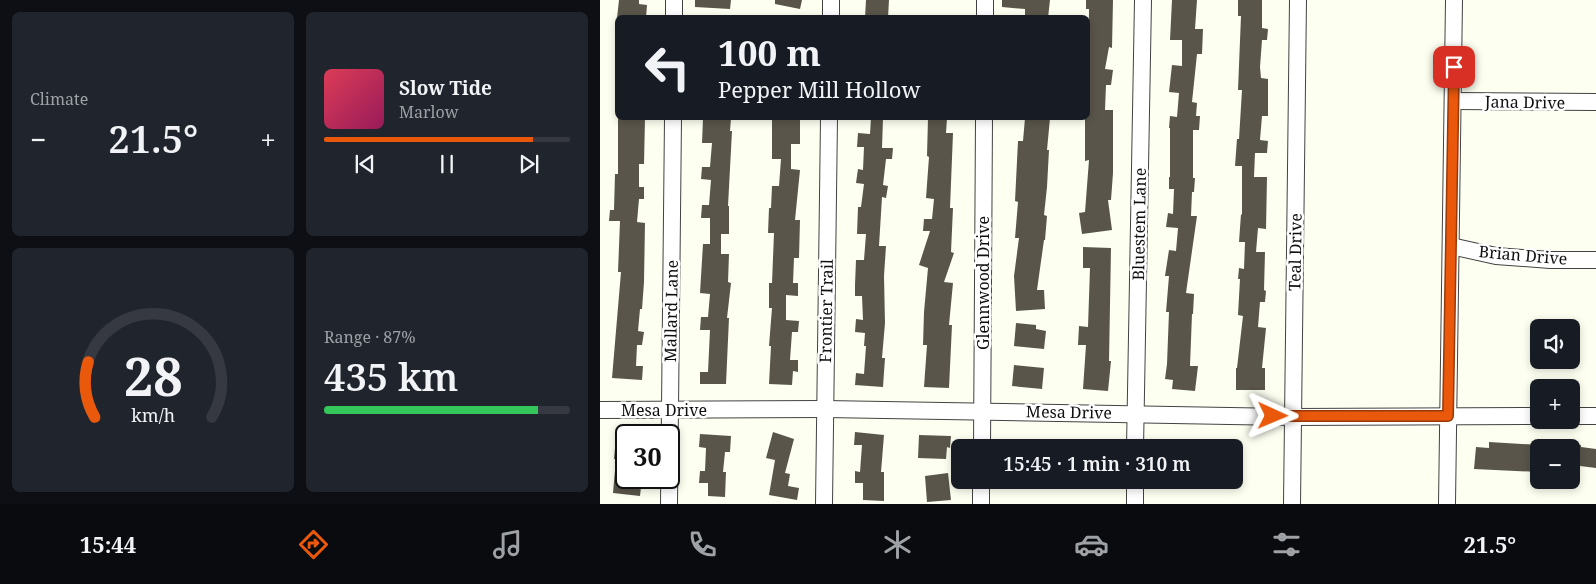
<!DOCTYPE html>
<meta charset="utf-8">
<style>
:root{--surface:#171b24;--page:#20242c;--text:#f1f3f6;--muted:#9ea1a6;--line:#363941;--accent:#ea580c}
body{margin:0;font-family:"Noto Serif",serif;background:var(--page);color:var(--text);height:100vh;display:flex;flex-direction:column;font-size:19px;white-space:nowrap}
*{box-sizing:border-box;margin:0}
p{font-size:16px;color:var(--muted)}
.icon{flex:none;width:28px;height:28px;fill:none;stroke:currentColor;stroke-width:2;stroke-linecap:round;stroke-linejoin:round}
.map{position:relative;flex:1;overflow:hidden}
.panel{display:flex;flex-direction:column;gap:12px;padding:12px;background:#0d0f14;width:600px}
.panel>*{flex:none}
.banner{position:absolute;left:15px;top:15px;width:475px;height:105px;border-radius:8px;box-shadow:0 2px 8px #0003;background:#171b24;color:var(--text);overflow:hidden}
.tools{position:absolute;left:930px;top:319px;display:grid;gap:10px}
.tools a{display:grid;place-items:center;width:50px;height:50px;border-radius:8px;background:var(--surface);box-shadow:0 2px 8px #0003;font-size:25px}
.speed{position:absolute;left:15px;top:424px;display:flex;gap:10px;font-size:25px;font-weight:700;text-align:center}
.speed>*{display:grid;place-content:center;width:65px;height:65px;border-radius:50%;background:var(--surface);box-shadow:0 2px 8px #0003;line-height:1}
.speed .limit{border:2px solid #111;border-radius:8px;background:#fff;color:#111}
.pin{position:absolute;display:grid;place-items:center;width:42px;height:42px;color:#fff;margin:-21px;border-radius:10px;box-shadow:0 2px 8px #0006}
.me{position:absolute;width:55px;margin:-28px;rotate:91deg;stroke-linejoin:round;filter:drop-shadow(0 0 4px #0008)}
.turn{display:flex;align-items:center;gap:18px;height:105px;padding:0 20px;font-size:22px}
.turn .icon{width:65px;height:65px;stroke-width:2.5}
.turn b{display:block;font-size:35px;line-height:42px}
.big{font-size:38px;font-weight:600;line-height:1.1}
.panel .widget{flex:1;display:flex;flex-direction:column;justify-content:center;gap:8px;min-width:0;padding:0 18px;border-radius:8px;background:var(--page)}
.panel .dial{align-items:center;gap:0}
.dial svg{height:130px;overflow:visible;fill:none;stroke:var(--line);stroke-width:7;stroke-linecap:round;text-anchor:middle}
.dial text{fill:var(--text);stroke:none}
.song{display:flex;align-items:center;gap:15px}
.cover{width:60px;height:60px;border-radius:8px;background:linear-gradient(135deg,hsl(350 70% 55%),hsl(330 70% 35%))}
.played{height:5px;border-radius:2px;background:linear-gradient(90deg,var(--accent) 85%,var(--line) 85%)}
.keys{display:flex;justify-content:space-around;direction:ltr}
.heat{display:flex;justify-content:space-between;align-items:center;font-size:28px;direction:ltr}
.charge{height:8px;border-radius:4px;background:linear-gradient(90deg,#34c759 87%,var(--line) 0)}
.panel .tiles{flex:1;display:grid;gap:12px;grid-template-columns:repeat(2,1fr)}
.trip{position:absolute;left:351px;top:439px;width:292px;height:50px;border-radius:8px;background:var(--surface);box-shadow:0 2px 8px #0003;font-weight:600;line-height:50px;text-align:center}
.tab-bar{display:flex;height:80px;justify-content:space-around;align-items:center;background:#090b0e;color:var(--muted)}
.tab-bar .icon{width:35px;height:35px}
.tab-bar .on{color:var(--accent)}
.tab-bar b{font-size:22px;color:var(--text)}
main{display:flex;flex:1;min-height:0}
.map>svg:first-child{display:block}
.building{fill:#59554a}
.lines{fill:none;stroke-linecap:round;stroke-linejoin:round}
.minor-casing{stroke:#424242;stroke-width:18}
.minor{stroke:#fff;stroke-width:16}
.route-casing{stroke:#983908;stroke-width:12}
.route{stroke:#ea580c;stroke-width:9}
.labels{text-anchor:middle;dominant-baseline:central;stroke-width:5;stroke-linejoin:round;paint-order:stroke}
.street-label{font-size:16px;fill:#0f0f0f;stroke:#fff}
</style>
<main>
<section class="panel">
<div class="tiles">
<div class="widget"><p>Climate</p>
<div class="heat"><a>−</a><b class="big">21.5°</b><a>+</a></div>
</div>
<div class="widget">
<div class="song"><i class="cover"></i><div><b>Slow Tide</b><p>Marlow</p></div></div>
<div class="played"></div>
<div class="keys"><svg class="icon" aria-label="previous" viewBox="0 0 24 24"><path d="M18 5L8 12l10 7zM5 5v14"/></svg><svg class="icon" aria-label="pause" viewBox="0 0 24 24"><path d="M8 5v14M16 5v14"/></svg><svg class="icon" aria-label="next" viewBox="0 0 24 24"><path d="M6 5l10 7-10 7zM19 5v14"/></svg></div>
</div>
<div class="widget dial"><svg viewBox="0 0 100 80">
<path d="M14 69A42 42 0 1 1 86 69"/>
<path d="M14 69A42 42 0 0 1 10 35" stroke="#ea580c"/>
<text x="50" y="56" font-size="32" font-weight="700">28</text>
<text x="50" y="72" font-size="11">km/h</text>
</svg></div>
<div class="widget"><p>Range · 87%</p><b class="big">435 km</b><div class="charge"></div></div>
</div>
</section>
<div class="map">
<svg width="996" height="504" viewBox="0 0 996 504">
<rect width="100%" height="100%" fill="#fdfff1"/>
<!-- building -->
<g class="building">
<path d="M19,0H39V4L47,5L46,18H17Z"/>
<path d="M95,0H131L130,9L95,7Z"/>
<path d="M175,0H202L200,9L175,4Z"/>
<path d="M266,0H289L288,18H265Z"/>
<path d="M402,0H450L448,18H425V9L402,7Z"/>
<path d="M486,0H513L512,48L509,47L505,69L513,70L511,85H506L505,110H513V173L511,200H508L512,230L482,234L479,213L485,212L489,160L485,161V118H488L489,9H486Z"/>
<path d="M572,0H597L595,29H603L602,54H597L592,102L597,103L596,116H600L599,130H593V178H595L594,192H592L591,216H597L586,293L594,294L593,314H592L590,366H598L595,391L572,389L573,380L565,379L567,364L569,312H566L569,276H565L569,250L576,251L578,228L566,227L568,213L573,214L574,189H569V177H570V128H569L570,116L577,117L579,93L569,92L572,65L582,66V40H570Z"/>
<path d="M638,0H662V28L668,29L667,40H662L660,67L661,78L668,79V116H662L660,140L668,141L667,153H655L654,177H667L666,229L658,228L656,252H665L664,290L666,291L665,302H660L658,327L666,328L662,368H665V390H636V368H637L643,316L638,315L640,279H638L639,268L644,269L645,242H639L641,214L642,215V166H635L637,139H639L642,90H638L641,16H638Z"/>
<path d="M18,118H45L44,164H39V187H44V199H39L37,222L45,223L44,282L42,309H40L38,331L44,332L42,345H37L36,366H43L42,380L12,378L21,272H18L20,221H9L10,210H14L15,174H18Z"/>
<path d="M103,118H131L130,131H132L128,206H129V234H121V254H129L128,282L131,283L127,318H129L126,384H100V372H108L110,330H100L101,317H108L110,294L100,293L103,244H110V218H101L102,205H109L111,180L101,179L102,167H110L112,143H102Z"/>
<path d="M172,118H200V144H191V169L200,170L195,220H200L199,258H194L193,283H198V296L186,295V320L199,321L198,332H192L190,360H198V372L193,371L192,385L169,384L171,346H169L172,308H169V283H172L174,233H168L169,208H171L172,186H179L181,159H172Z"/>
<path d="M271,118H283L282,148H293L292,159H286L283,185L288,186L286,198L282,197L279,246H286L284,276L285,323L282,358H285L283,387L255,385L256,373L264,374L266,346H264L265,333L255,332L256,319L263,320L262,296H255V285L256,260H264L266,234H257L258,207H261L264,184L256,183L258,169L263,170L264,147H257L258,133L270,134Z"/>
<path d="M328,118H347L346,133H353L350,208H353L351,252L354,253L344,282L353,283L349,325H352L349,388L324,387L327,345H323L324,312L328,268L319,265L330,231H323L324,219H332L334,199L326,198L329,157L327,156Z"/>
<path d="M425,118H450L447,150H449L447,187L444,215L447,216L445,240H444L437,290H444L445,309L416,311L414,276L419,238H415L418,202L415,201L418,141H423Z"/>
<path d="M483,247L511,248L509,361H511L508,391L483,389L486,345H478L479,326L488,327L490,268H483Z"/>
<path d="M416,323L436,325V329L446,331L444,349L414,346Z"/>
<path d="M414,365L444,368L442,389L412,386Z"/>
<path d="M173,432L194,439L185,473L190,474L188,486L199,488L197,500L169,495L175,460L166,458Z"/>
<path d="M255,432L284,435L281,472H284V501L263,500V483H255V471L260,472L262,445H254Z"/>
<path d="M100,434L131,436L130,452H125L123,472H126L125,497L108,496V483H99L100,471H105L106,448L99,447Z"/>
<path d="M319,435L351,436L350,448L347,447L346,459L318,458Z"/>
<path d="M16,437H26V478H42L40,496L13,493L16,459H14Z"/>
<path d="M889,442L939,445V472L874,469L876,447L889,448Z"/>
<path d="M971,445H981V447L996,449V468L980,466V475L971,474Z"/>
<path d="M348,473L351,500L327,502L325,476Z"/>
</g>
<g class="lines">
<defs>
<g id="minor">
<path d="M74,18V0"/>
<path d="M231,18V0"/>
<path d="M385,18V0"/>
<path d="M854,101L996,102"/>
<path d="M851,246L896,256L950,260H996"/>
<path d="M0,410L225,409L693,417L939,416"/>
<path d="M971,416H996"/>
<path d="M382,448L384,118"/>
<path d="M535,448L543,0"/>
<path d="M69,504L73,118"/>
<path d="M224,504L229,118"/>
<path d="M381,504V480"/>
<path d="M535,504V480"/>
<path d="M692,504L698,0"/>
<path d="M847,504L854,0"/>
</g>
</defs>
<!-- minor casing -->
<use href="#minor" class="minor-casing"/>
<!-- minor -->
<use href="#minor" class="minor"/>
</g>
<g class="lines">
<defs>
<path id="route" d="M673,416H848L854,67"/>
</defs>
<!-- route casing -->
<use href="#route" class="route-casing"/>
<!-- route -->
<use href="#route" class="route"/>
</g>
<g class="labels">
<!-- street labels -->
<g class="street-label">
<text transform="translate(925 102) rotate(1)">Jana Drive</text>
<text transform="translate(539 224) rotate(-89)">Bluestem Lane</text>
<text transform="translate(695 252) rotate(-89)">Teal Drive</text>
<text transform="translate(923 255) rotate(5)">Brian Drive</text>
<text transform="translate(383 283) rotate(-90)">Glennwood Drive</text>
<text transform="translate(71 311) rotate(-89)">Mallard Lane</text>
<text transform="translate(226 311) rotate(-89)">Frontier Trail</text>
<text x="64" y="410">Mesa Drive</text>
<text transform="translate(469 412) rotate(1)">Mesa Drive</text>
</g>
</g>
</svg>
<div class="tools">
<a><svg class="icon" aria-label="sound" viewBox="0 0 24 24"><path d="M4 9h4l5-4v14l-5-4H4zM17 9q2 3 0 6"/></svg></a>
<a>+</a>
<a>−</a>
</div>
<div class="speed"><div class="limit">30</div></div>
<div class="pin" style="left:854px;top:67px;background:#d93025"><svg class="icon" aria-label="arrive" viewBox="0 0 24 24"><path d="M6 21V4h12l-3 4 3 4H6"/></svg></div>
<svg class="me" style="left:673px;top:416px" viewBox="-20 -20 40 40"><path d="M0-17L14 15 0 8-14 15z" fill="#ea580c" stroke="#fff" stroke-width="4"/></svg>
<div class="trip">15:45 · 1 min · 310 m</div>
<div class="banner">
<div class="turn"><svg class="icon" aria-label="left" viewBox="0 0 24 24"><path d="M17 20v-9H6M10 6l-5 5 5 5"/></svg><div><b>100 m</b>Pepper Mill Hollow</div></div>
</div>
</div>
</main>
<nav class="tab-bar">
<b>15:44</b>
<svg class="icon on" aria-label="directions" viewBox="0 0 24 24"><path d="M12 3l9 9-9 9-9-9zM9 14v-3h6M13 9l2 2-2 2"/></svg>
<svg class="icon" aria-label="music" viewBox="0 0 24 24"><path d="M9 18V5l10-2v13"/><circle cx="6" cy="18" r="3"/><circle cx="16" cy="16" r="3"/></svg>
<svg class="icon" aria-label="phone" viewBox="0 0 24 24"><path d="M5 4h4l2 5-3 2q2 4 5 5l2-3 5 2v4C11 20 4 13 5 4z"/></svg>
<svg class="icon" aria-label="climate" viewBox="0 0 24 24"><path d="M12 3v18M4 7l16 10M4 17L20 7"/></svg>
<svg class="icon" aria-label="car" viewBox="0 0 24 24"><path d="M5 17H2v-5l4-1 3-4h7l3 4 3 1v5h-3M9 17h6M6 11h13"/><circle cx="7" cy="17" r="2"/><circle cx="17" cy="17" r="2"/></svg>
<svg class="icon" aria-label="filters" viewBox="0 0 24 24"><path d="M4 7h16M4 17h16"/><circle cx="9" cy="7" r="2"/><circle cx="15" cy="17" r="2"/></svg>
<b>21.5°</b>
</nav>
